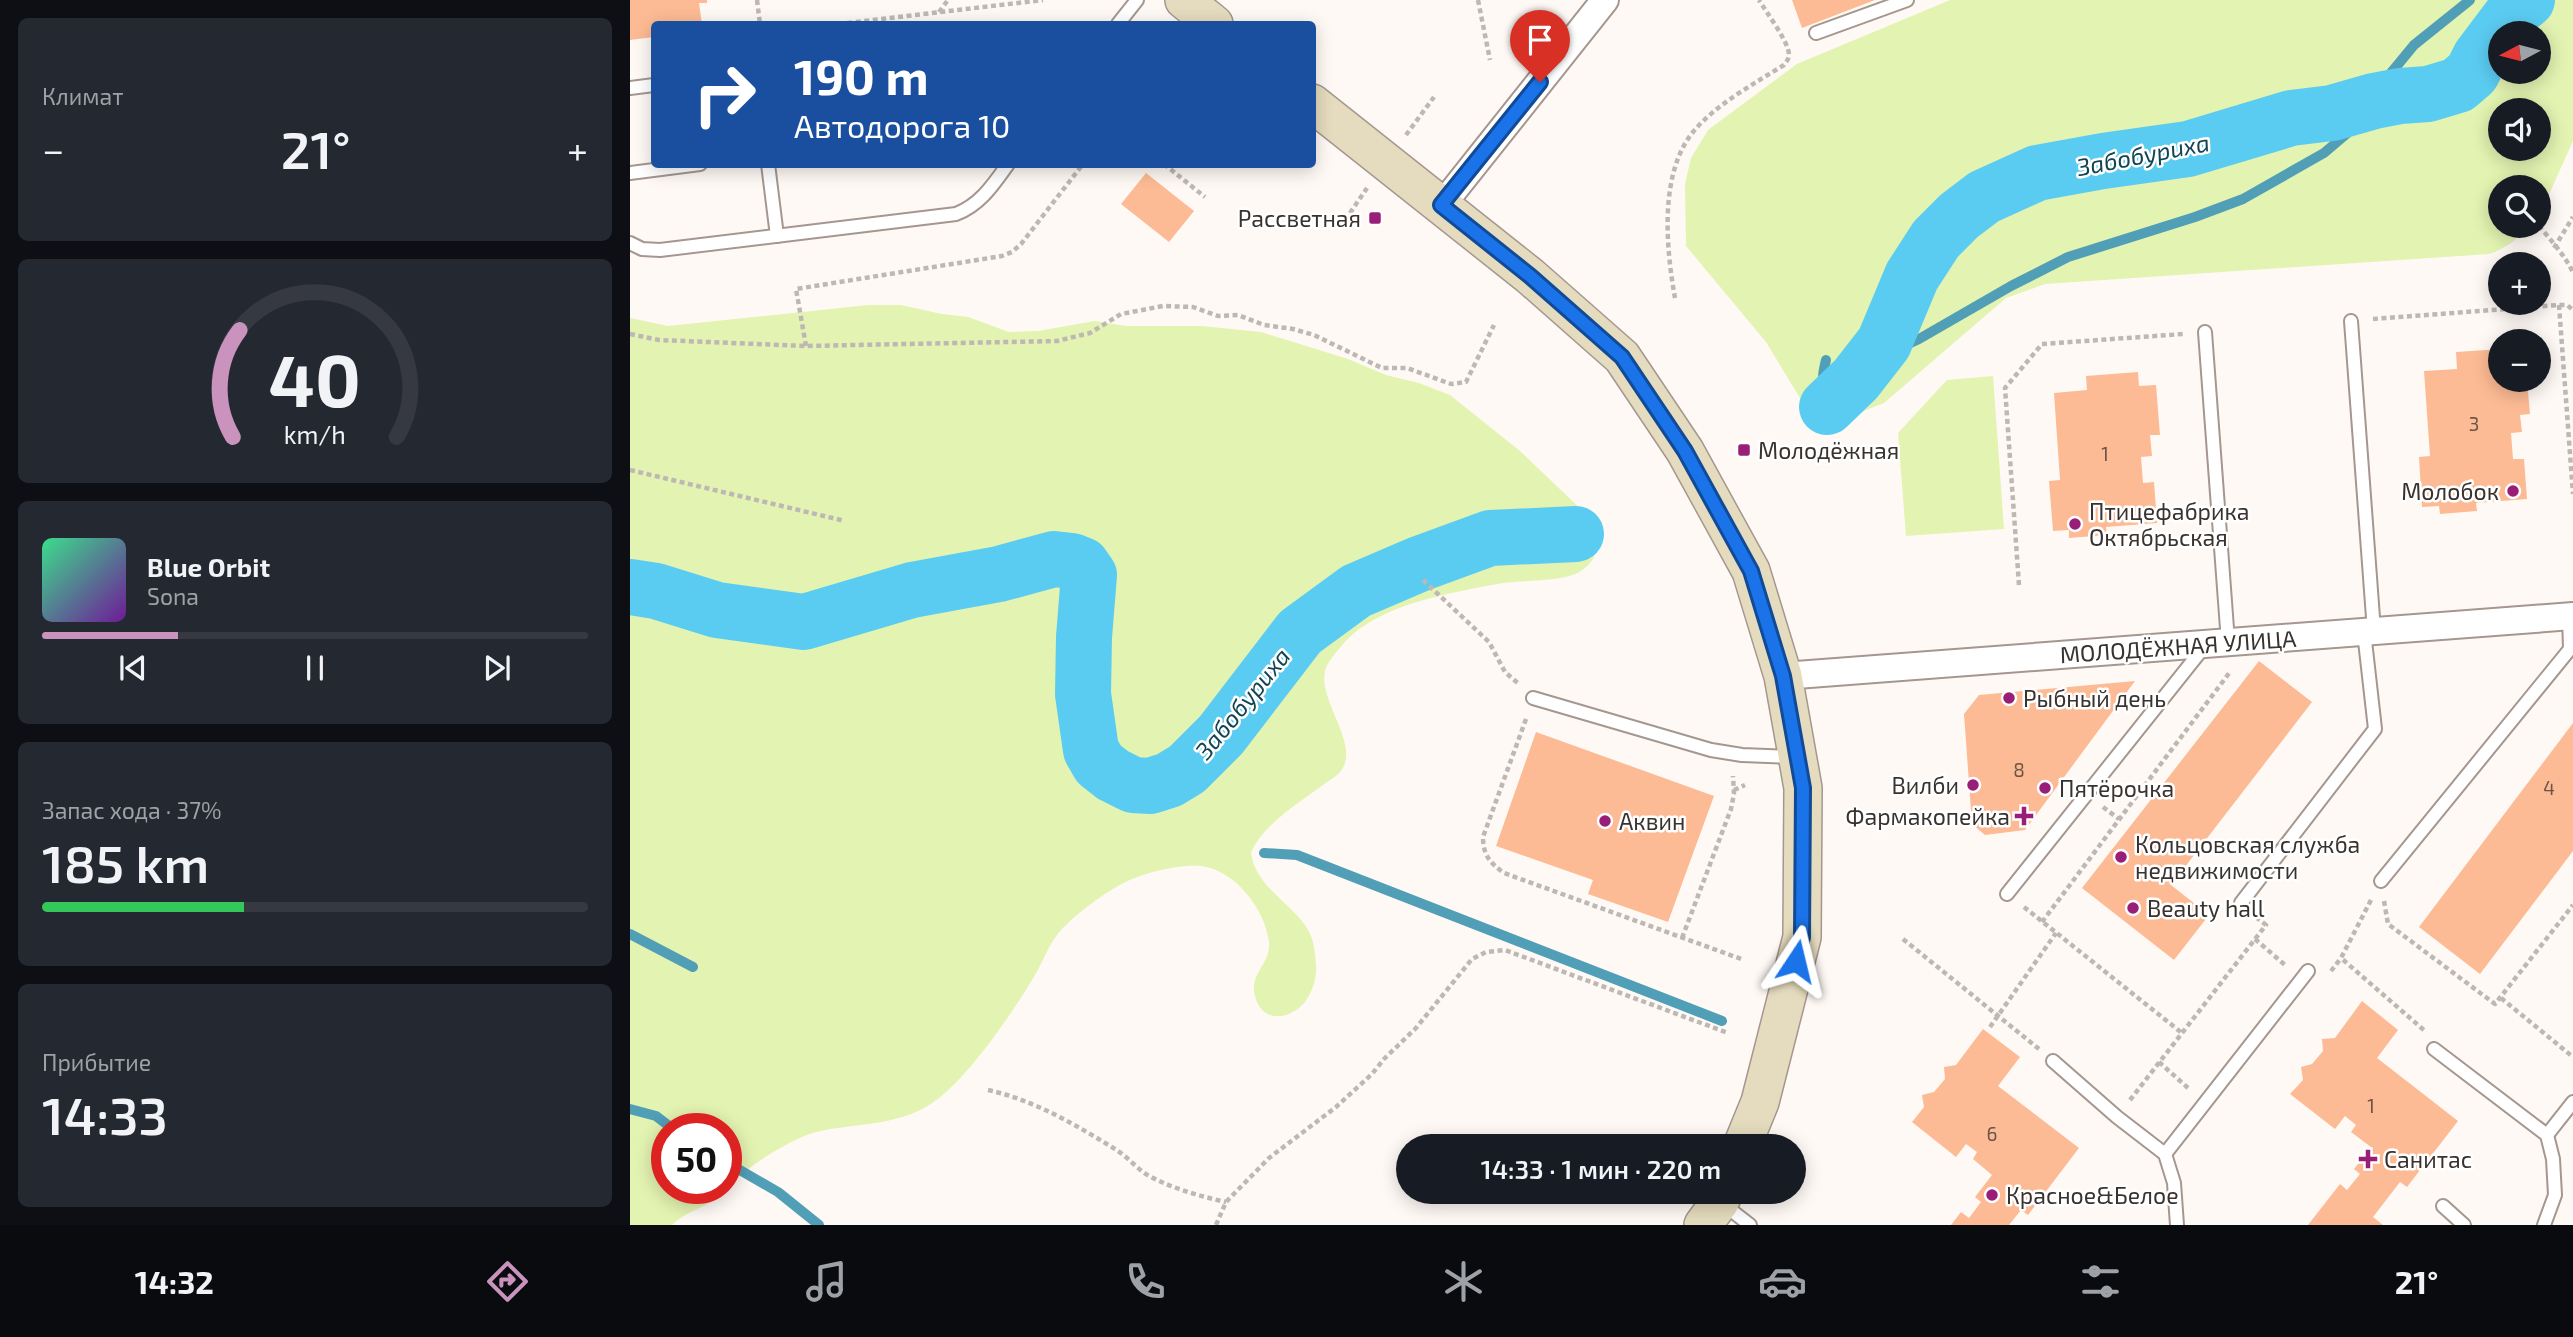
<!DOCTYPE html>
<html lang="ru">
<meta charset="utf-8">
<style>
:root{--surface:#171b24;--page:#242831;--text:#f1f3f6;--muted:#9ea1a6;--line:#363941;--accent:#c993bd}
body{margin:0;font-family:"Exo 2",sans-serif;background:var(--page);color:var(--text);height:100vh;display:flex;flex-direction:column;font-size:26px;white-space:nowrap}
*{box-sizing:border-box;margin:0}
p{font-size:23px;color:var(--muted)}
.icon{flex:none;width:38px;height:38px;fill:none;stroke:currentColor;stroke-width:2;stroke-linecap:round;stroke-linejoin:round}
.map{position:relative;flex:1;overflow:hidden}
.details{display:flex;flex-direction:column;gap:18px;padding:18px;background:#0d0f14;width:630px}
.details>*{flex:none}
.hud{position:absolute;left:21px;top:21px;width:665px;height:147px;border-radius:7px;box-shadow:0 4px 18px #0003;background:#1a4fa0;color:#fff;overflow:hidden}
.needle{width:46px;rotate:263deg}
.controls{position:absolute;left:1858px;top:21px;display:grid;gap:14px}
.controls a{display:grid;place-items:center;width:63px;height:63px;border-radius:50%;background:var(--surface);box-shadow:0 4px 18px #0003;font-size:35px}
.speed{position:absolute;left:21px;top:1113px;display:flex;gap:14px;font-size:35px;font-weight:700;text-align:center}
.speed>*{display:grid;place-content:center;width:91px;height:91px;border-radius:50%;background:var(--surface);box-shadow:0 4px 18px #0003;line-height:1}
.speed .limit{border:10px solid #d22;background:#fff;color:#111}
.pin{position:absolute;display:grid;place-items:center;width:60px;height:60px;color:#fff;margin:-72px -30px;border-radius:50% 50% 50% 0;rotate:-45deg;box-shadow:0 0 7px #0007}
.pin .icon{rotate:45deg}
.me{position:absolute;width:77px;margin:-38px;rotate:10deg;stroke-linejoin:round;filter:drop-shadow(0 0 5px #0008)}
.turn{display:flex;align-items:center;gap:24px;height:147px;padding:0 28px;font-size:32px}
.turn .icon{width:91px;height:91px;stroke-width:2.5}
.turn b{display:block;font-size:49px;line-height:60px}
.big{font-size:52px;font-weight:600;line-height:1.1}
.details .tile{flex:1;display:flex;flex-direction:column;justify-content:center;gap:10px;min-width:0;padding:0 24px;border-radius:10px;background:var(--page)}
.details .dial{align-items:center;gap:0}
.dial svg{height:182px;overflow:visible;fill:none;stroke:var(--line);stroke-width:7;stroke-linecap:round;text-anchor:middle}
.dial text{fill:var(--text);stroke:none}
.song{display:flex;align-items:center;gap:21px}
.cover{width:84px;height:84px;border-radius:10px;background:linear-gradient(135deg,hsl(150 70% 55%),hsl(280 70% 35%))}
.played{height:7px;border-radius:4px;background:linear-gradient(90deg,var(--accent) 25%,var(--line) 25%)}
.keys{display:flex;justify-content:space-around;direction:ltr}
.heat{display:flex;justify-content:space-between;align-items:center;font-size:38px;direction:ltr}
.charge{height:10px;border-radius:5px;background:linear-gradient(90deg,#34c759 37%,var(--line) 0)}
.trip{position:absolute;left:766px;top:1134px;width:410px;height:70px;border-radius:35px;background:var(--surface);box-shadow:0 4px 18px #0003;font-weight:600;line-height:70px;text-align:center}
.menu{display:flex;height:112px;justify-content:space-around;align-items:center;background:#090b0e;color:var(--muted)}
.menu .icon{width:49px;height:49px}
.menu .current{color:var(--accent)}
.menu b{font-size:32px;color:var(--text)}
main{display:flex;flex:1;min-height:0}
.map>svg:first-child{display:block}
.green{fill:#e3f3b1;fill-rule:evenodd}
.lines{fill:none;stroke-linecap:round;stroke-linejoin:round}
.stream{stroke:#519eb7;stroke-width:10}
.river{stroke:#5bccf1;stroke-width:56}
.building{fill:#fcbb94}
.lane-casing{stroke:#a5978f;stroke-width:16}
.street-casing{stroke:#a5978f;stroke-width:30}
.secondary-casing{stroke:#a5978f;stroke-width:40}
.path{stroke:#beb8b4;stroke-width:4.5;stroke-dasharray:5 3.5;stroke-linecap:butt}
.lane{stroke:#fff;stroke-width:12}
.street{stroke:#fff;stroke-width:26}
.secondary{stroke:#e5dbbe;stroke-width:37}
.route-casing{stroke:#114b97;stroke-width:18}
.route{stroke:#1a73e8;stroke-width:12}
.poi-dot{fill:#991e77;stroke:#fff;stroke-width:2.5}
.labels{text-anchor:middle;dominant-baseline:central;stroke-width:5;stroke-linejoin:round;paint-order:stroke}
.number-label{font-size:19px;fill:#6a5548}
.poi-label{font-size:23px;fill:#39332f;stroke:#fff;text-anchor:start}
.street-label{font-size:23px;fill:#39332f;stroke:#fff}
.water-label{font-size:24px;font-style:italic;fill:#124454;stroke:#fff}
</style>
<main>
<section class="details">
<div class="tile"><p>Климат</p>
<div class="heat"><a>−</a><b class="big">21°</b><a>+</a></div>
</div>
<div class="tile dial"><svg viewBox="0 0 100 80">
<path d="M14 69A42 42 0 1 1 86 69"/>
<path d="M14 69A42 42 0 0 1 17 22" stroke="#c993bd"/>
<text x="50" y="56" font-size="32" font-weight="700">40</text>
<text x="50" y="72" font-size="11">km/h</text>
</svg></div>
<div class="tile">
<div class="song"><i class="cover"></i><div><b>Blue Orbit</b><p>Sona</p></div></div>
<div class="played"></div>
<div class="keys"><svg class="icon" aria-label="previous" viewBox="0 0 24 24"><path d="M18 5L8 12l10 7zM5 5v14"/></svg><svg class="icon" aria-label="pause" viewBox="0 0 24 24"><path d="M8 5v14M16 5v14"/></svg><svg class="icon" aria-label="next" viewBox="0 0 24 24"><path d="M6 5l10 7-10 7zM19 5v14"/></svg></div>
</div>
<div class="tile"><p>Запас хода · 37%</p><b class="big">185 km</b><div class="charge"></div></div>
<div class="tile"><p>Прибытие</p><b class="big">14:33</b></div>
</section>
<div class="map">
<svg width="1943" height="1225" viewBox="0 0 1943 1225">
<rect width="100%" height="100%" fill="#fff9f5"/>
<!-- green -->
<g class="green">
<path d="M1320,0H1943V141L1920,192L1909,210V187H1871V226H1898C1887,240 1876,248 1859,254L1415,284L1376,298L1254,403L1213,419L1189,420L1179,413L1136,342L1056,246L1055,184L1061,158L1078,130L1167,64ZM1871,33H1909V72H1871ZM1871,110H1909V149H1871Z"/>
<path d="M238,305H271L312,314L338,317L379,332L408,331L465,321L496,326H572L631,332L718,359L756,375L789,383L820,395L890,451L958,516C968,536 973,557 951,571C934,582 893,580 873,583C840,589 800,596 769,608C746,617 724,629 709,649C704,655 697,663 695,671C688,702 732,746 710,772C706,777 698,781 693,785C670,802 631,826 621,853C626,886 657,900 675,925C684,937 685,952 686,966C687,978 682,992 675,1002C657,1023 628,1022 624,991C622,972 641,962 639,942C635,909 605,870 571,866C547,864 508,874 488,886C469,897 447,913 432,929C420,941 414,960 405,975C383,1012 342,1072 309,1098C273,1127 229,1122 186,1132C163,1138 125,1162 107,1178C100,1183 95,1192 88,1197C74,1208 55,1212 42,1225H0V318L38,326ZM37,1129H96V1188H37Z"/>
<path d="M1363,376L1374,529L1276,536L1268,433L1317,380Z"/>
</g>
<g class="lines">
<!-- stream -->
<g class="stream">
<path d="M1721,108L1756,79L1784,45L1840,0"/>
<path d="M1196,360C1190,384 1193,379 1206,398"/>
<path d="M1239,362L1289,339L1381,286L1438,257L1565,217L1613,199L1694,153L1727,125L1770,96"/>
<path d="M634,853L667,855L1092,1021"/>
<path d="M0,934L63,967"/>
<path d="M0,1109L26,1116L43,1129"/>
<path d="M96,1162L148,1192L189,1225"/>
</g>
<!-- river -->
<g class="river">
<path d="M1197,407L1226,379L1254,343L1282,276L1306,239L1329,216L1354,197L1407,173L1473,161L1558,149L1661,118L1702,113L1744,101L1770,96L1798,94L1828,85L1842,73L1850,57L1887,8L1897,0"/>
<path d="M0,587L26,591L87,610L174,622L282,590L369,574L424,559L442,561L452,565L459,575L454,637L453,694L461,750L469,764L483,775L503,785L520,786L539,780L557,769L591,735L670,632L726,591L789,564L860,538L946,534"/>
</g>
</g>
<!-- building -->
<g class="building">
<path d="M0,0H77V3H69L72,24H24V37L0,40Z"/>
<path d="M1162,0H1245L1172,28Z"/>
<path d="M516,173L564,211L539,242L491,204Z"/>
<path d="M1871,349V380H1897L1900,414L1890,415L1892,432L1881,433L1883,459H1894L1897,499L1846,503L1847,511L1810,514L1809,506L1792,507L1789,457L1800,456L1794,371L1827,369L1826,352Z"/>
<path d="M1508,372L1509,386L1526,385L1530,435H1520L1522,456L1511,457L1513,483L1524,482L1527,523L1476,527L1477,535L1439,538V530L1423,531L1419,481L1430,480L1424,393L1457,390L1456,376Z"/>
<path d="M1629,661L1682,702L1541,885L1579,915L1544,960L1452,888Z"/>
<path d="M1505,681L1395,830L1355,835L1342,824L1334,714L1349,695Z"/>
<path d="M1943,723V851L1850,974L1789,927Z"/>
<path d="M906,732L1084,796L1038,922L958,894L963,880L866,846Z"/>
<path d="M1732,1001L1768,1030L1747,1058L1828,1121L1777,1187L1770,1182L1743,1217L1753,1225H1678L1710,1184L1717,1190L1730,1174L1724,1169L1741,1147L1721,1132L1726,1125L1715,1116L1705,1129L1660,1094L1673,1080L1671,1067L1682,1064L1693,1051L1692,1039L1705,1038Z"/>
<path d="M1353,1029L1390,1057L1368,1086L1449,1148L1398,1215L1391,1210L1379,1225H1321L1331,1212L1339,1218L1351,1202L1345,1197L1362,1175L1343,1159L1347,1152L1336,1144L1326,1157L1282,1122L1294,1107L1292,1095L1304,1092L1315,1079L1314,1067L1326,1065Z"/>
</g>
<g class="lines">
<defs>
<g id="lane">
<path d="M488,24L507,0"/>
<path d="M1186,33L1277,0"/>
<path d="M0,88L24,85"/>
<path d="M138,164L147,236"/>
<path d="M0,173L70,164"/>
<path d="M0,243L12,249L30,250L326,214C350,205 363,185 378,164"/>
<path d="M1721,321L1744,631"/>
<path d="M1575,332L1598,642"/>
<path d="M903,698L1081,750L1112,755L1164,757"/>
<path d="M1751,881L1940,649L1939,616"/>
<path d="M1377,894L1574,647"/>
<path d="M1611,903L1745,729L1734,632"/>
<path d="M1804,1049L1917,1135L1923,1159L1925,1195L1914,1225"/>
<path d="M1423,1061L1487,1117L1535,1154L1544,1183L1547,1225"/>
<path d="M1917,1135L1943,1102"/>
<path d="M1535,1154L1678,971"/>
<path d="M1093,1204L1120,1225"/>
<path d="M1813,1206L1834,1225"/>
</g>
<g id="street">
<path d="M812,205L975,0"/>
<path d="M1153,676L1943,616"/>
</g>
<g id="secondary">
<path d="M554,0L584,24"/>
<path d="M682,103L900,276L992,357L1055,451L1121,571L1153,676L1173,788L1172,937L1130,1102L1112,1146"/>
<path d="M1073,1225L1090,1202L1094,1192"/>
</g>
</defs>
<!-- lane casing -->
<use href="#lane" class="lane-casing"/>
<!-- street casing -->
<use href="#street" class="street-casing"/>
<!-- secondary casing -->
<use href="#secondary" class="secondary-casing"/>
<!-- path -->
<g class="path">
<path d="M127,0L130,24"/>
<path d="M848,0L860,60"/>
<path d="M309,12L318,0"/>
<path d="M209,24L413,0"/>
<path d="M776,135L804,97"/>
<path d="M534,164L575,197"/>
<path d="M720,213L737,188"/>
<path d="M1909,226C1920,239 1937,258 1943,273"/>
<path d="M1924,248L1943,217"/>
<path d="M1045,298C1036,248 1029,174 1063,132C1085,105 1125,83 1154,65C1156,62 1159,59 1159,55C1159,42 1136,12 1129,0"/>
<path d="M1929,305L1943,494"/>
<path d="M1743,319L1929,305H1937L1943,310"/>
<path d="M0,334L29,340L176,346L427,341L460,333L491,314L533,306L563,307L588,316L608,315L634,325L663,329L684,335L752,368H777L821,384L836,382L864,325"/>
<path d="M176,346L166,289L372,256L382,252L391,244L453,164"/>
<path d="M0,470L215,521"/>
<path d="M793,580L859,642L875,672L890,685"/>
<path d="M1389,585L1375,388L1412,344L1553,334"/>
<path d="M896,719L853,837C853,855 860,863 874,873L1114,960"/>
<path d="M1104,790L1115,785"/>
<path d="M1473,807L1489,819"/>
<path d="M1741,900L1711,958L1795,1031"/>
<path d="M1754,901L1758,924L1865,1004L1943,905"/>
<path d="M1394,907L1552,1033"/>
<path d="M1412,922L1600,672"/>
<path d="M1052,938L1101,809L1104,794L1103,776"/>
<path d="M1273,939L1409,1049"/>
<path d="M1625,939L1655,965"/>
<path d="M1701,971L1711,958"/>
<path d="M1871,998L1943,1057"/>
<path d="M1360,1027L1426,933"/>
<path d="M1529,1062L1558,1088"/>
<path d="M358,1090C404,1100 446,1125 485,1149C498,1157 507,1169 519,1176C544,1189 569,1196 596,1202"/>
<path d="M1500,1100L1636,925L1627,918"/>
<path d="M586,1225L596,1202L639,1158L706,1107L742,1074L754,1059L786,1028L842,959L856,952L875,950L1098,1033"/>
</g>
<!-- lane -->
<use href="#lane" class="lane"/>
<!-- street -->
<use href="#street" class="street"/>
<!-- secondary -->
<use href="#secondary" class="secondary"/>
</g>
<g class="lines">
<defs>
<path id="route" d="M910,82L811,205L900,276L992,357L1055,451L1121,571L1153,676L1173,788L1172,937L1166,961"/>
</defs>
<!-- route casing -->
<use href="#route" class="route-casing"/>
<!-- route -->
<use href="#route" class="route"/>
</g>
<!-- markers -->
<g class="poi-dot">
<rect x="738" y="211" width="14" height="14" rx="3.5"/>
<rect x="1107" y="443" width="14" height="14" rx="3.5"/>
<circle cx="1883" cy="491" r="7"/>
<circle cx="1445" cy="524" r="7"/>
<circle cx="1379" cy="698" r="7"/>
<circle cx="1343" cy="785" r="7"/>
<circle cx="1415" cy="788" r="7"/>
<path d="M1390.5 805.5h7v7h7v7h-7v7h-7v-7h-7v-7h7z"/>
<circle cx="975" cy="821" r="7"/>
<circle cx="1491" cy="857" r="7"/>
<circle cx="1503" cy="908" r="7"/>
<path d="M1734.5 1148.5h7v7h7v7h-7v7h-7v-7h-7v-7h7z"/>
<circle cx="1362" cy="1195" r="7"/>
</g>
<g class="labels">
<!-- number labels -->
<g class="number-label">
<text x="1844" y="423">3</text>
<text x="1475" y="453">1</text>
<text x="1389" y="769">8</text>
<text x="1919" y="787">4</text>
<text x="1741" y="1105">1</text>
<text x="1362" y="1133">6</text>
</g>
<!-- poi labels -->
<g class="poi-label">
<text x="731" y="218" text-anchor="end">Рассветная</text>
<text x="1128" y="450">Молодёжная</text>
<text x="1869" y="491" text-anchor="end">Молобок</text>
<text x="1459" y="511">Птицефабрика<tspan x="1459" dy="26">Октябрьская</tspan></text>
<text x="1393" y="698">Рыбный день</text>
<text x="1329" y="785" text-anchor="end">Вилби</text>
<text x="1429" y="788">Пятёрочка</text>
<text x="1380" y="816" text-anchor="end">Фармакопейка</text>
<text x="989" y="821">Аквин</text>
<text x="1505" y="844">Кольцовская служба<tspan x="1505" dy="26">недвижимости</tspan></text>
<text x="1517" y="908">Beauty hall</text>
<text x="1754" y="1159">Санитас</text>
<text x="1376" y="1195">Красное&amp;Белое</text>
</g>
<!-- street labels -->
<g class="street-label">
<text transform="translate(1548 646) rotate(-4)">МОЛОДЁЖНАЯ УЛИЦА</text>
</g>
<!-- water labels -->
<g class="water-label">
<text transform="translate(1513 154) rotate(-11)">Забобуриха</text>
<text transform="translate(612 703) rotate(-51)">Забобуриха</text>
</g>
</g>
</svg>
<div class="controls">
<a><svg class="needle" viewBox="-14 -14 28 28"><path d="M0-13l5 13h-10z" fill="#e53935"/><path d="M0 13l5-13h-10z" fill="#9ea1a6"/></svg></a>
<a><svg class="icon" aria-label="sound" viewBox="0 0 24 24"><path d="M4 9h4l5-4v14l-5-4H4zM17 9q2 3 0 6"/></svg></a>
<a><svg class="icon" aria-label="search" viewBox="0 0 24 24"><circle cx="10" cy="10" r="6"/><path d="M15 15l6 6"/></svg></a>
<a>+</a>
<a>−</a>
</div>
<div class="speed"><div class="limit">50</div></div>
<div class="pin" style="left:910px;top:82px;background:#d93025"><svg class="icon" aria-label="arrive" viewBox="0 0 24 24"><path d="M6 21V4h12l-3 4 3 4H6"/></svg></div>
<svg class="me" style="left:1166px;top:961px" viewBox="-20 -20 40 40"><path d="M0-17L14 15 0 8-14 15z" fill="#1a73e8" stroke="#fff" stroke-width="4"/></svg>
<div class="trip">14:33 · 1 мин · 220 m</div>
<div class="hud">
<div class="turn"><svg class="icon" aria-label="right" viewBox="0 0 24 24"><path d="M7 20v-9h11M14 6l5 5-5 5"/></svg><div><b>190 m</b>Автодорога 10</div></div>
</div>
</div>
</main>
<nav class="menu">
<b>14:32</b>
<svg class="icon current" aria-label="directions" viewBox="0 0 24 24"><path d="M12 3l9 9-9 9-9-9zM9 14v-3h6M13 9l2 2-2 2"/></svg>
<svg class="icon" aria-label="music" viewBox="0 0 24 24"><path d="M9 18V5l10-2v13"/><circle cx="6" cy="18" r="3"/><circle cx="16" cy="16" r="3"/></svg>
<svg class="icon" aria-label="phone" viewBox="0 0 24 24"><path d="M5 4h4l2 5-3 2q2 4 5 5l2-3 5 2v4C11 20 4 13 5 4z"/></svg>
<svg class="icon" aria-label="climate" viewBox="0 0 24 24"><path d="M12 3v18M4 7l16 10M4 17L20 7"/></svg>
<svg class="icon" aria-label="car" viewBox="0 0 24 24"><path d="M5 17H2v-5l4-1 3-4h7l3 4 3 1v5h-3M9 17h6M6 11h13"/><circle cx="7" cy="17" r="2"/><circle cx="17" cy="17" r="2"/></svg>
<svg class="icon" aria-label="filters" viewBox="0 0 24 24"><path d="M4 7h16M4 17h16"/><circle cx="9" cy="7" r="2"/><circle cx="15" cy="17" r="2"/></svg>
<b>21°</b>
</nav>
